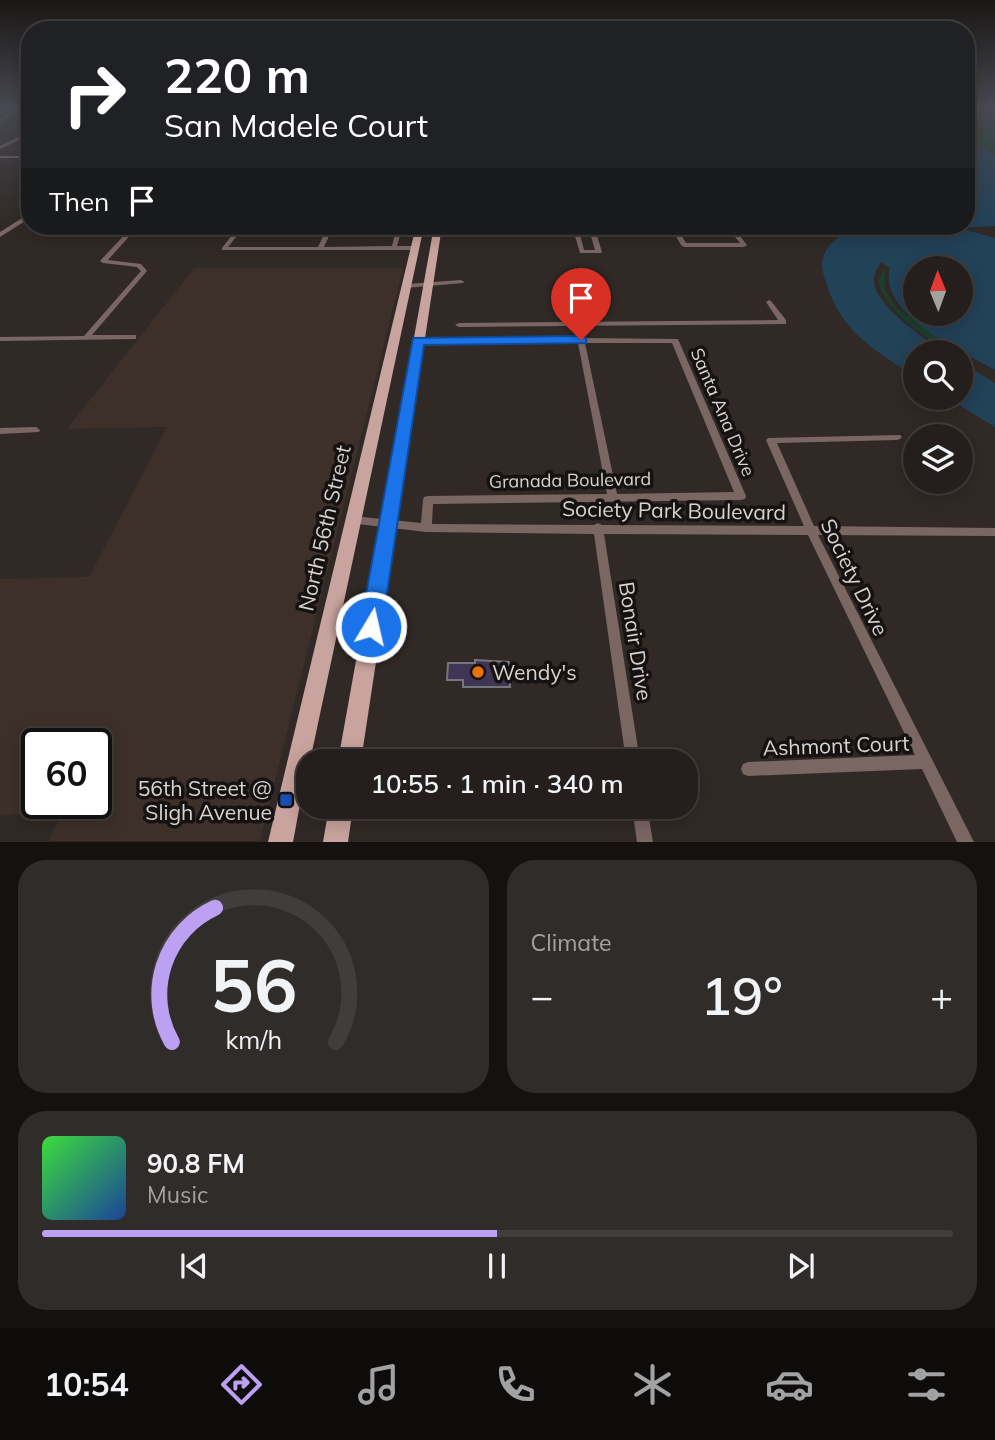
<!DOCTYPE html>
<meta charset="utf-8">
<style>
:root{--surface:#241f1c;--page:#302c29;--text:#f1f3f6;--muted:#a3a2a3;--line:#413d3b;--accent:#bca0f2}
body{margin:0;font-family:Mulish,sans-serif;background:var(--page);color:var(--text);height:100vh;display:flex;flex-direction:column;font-size:26px;white-space:nowrap}
*{box-sizing:border-box;margin:0}
p{font-size:23px;color:var(--muted)}
.icon{flex:none;width:38px;height:38px;fill:none;stroke:currentColor;stroke-width:2;stroke-linecap:round;stroke-linejoin:round}
.map{position:relative;height:842px;overflow:hidden}
.details{display:flex;flex-direction:column;gap:18px;padding:18px;background:#14110f;flex:1}
.details>*{flex:none}
.hud{position:absolute;left:21px;top:21px;width:954px;height:214px;border-radius:28px;box-shadow:0 4px 18px #0003,0 0 0 2px var(--line);background:#202124;color:#fff;overflow:hidden}
.needle{width:46px;rotate:359deg}
.buttons{position:absolute;left:903px;top:256px;display:grid;gap:14px}
.buttons a{display:grid;place-items:center;width:70px;height:70px;border-radius:50%;background:var(--surface);box-shadow:0 4px 18px #0003,0 0 0 2px var(--line);font-size:35px}
.speed{position:absolute;left:21px;top:728px;display:flex;gap:14px;font-size:35px;font-weight:700;text-align:center}
.speed>*{display:grid;place-content:center;width:91px;height:91px;border-radius:50%;background:var(--surface);box-shadow:0 4px 18px #0003,0 0 0 2px var(--line);line-height:1}
.speed .limit{border:4px solid #111;border-radius:10px;background:#fff;color:#111}
.pin{position:absolute;display:grid;place-items:center;width:60px;height:60px;color:#fff;margin:-72px -30px;border-radius:50% 50% 50% 0;rotate:-45deg;box-shadow:0 0 7px #0007}
.pin .icon{rotate:45deg}
.me{position:absolute;width:77px;margin:-38px;rotate:9deg;stroke-linejoin:round;filter:drop-shadow(0 0 5px #0008)}
.turn{display:flex;align-items:center;gap:24px;height:147px;padding:0 28px;font-size:32px}
.turn .icon{width:91px;height:91px;stroke-width:2.5}
.turn b{display:block;font-size:49px;line-height:60px}
.then{display:flex;align-items:center;height:66px;padding:0 28px;background:#0003;gap:14px;font-size:26px}
.big{font-size:52px;font-weight:600;line-height:1.1}
.details .widget{flex:1;display:flex;flex-direction:column;justify-content:center;gap:10px;min-width:0;padding:0 24px;border-radius:28px;background:var(--page)}
.details .dial{align-items:center;gap:0}
.dial svg{height:182px;overflow:visible;fill:none;stroke:var(--line);stroke-width:7;stroke-linecap:round;text-anchor:middle}
.dial text{fill:var(--text);stroke:none}
.song{display:flex;align-items:center;gap:21px}
.cover{width:84px;height:84px;border-radius:10px;background:linear-gradient(135deg,hsl(120 70% 55%),hsl(220 70% 35%))}
.played{height:7px;border-radius:4px;background:linear-gradient(90deg,var(--accent) 50%,var(--line) 50%)}
.keys{display:flex;justify-content:space-around;direction:ltr}
.heat{display:flex;justify-content:space-between;align-items:center;font-size:38px;direction:ltr}
.details .tiles{flex:1;display:grid;gap:18px;grid-template-columns:1fr 1fr}
.widget:last-child{grid-column:span 2}
.trip{position:absolute;left:296px;top:749px;width:402px;height:70px;border-radius:28px;background:var(--surface);box-shadow:0 4px 18px #0003,0 0 0 2px var(--line);font-weight:600;line-height:70px;text-align:center}
.tab-bar{display:flex;height:112px;justify-content:space-around;align-items:center;background:#0e0c0b;color:var(--muted)}
.tab-bar .icon{width:49px;height:49px}
.tab-bar .active{color:var(--accent)}
.tab-bar b{font-size:32px;color:var(--text)}
.map>svg:first-child{display:block}
.built{fill:#3d302b;fill-rule:evenodd}
.green{fill:#1d3e2d}
.water{fill:#224258;fill-rule:evenodd}
.building{fill:#403554;stroke:#77757c;stroke-width:2}
.lines{fill:none;stroke-linecap:round;stroke-linejoin:round}
.minor{fill:#7a6764;fill-rule:evenodd}
.primary{fill:#c9a39d;fill-rule:evenodd}
.route{fill:#1a73e8;stroke:#114b97;stroke-width:2}
.food-dot{fill:#e8710a;stroke:#151211;stroke-width:2.5}
.transit-dot{fill:#1a4fb4;stroke:#151211;stroke-width:2.5}
.labels{text-anchor:middle;dominant-baseline:central;stroke-width:7;stroke-linejoin:round;paint-order:stroke}
.street-label{font-size:18px;fill:#d7d3d1;stroke:#151211}
.near-street-label{font-size:21px;fill:#d7d3d1;stroke:#151211}
.near-poi-label{font-size:21px;fill:#d7d3d1;stroke:#151211;text-anchor:start}
</style>
<div class="map">
<svg width="995" height="842" viewBox="0 0 995 842">
<rect width="100%" height="100%" fill="#302926"/>
<!-- built -->
<path class="built" d="M194,268H403L260,841H49L61,813L0,815V579L89,577L167,427L67,429ZM37,744H96V803H37Z"/>
<!-- green -->
<g class="green">
<path d="M966,110L995,123V155L966,137Z"/>
<path d="M885,267V290L897,308L960,352H949C922,334 887,314 878,281Z"/>
</g>
<!-- water -->
<g class="water">
<path d="M966,137L995,155V226L959,228L995,238V370C963,351 877,314 890,268L881,262C879,266 875,272 874,277C870,303 926,340 945,352H915V377C875,350 842,333 827,285C824,276 820,267 823,258C826,244 842,235 852,226H966ZM915,268H961V313H915Z"/>
<path d="M961,362L995,383V427L946,397H961Z"/>
</g>
<!-- building -->
<path class="building" d="M475,660L509,662L510,687H463V680H447L448,663H475Z"/>
<g class="lines">
<!-- minor -->
<g class="minor">
<path d="M24,109H28L0,121V119Z"/>
<path d="M991,109H995V110H992Z"/>
<path d="M30,132V135L0,149V146Z"/>
<rect x="0" y="156" width="30" height="2"/>
<path d="M30,213V218L0,237V232Z"/>
<path d="M142,226H150L134,231L108,260L141,264L147,271L92,335H136V339L0,341V337L84,336L141,271L137,267L103,263L100,261L130,229Z"/>
<path d="M239,226H245L228,247H318L328,226L333,227L324,247L392,246L397,226H403L397,246H415L418,248L415,250H222V248Z"/>
<path d="M572,226H578L584,250H595L588,226H594L602,252L601,253H580Z"/>
<path d="M670,226H676L686,243H740L726,226H732L747,245L744,247H684L681,245Z"/>
<path d="M461,280L464,282L463,283L406,288L403,286L406,284Z"/>
<path d="M769,300L771,301L786,320V324L459,327L455,325L459,323L778,320L766,302Z"/>
<path d="M581,338L678,339L746,496L745,499L741,500L433,504L432,524L594,525L598,523L602,525L804,526L766,440L768,438L900,435L902,437L900,439L897,440L777,443L814,526L995,528V536L818,535L974,842H957L922,769L748,776L743,774L741,769L743,764L748,762L915,755L808,535L604,534L640,761H626L594,534L426,532L349,523L348,520L349,517L353,516L421,523L423,500L424,497L428,496L607,494L578,343H418L414,341L418,339ZM585,343H672L734,492L617,494Z"/>
<path d="M36,427L40,430L39,432L0,434V428Z"/>
<path d="M632,807H647L653,842H637Z"/>
</g>
<!-- primary -->
<g class="primary">
<path d="M416,226H424L310,761H308L293,842H268Z"/>
<path d="M434,226H442L361,761H338Z"/>
<path d="M329,807H353L348,842H323Z"/>
</g>
</g>
<!-- sky -->
<linearGradient id="sky" x2="0" y2="1"><stop stop-color="#1a1715"/><stop offset="0.48" stop-color="#484952"/><stop offset="1" stop-color="#484952" stop-opacity="0"/></linearGradient>
<rect width="995" height="226" fill="url(#sky)"/>
<!-- route -->
<path class="route" d="M581,336L586,338V343L424,345L382,627L378,635L371,638L363,635L360,627L413,338Z"/>
<!-- markers -->
<circle class="food-dot" cx="478" cy="672" r="7"/>
<rect class="transit-dot" x="279" y="793" width="14" height="14" rx="3.5"/>
<g class="labels">
<!-- street labels -->
<g class="street-label">
<text transform="translate(723 412) rotate(67)">Santa Ana Drive</text>
<text transform="translate(570 480) rotate(-1)">Granada Boulevard</text>
</g>
<!-- near-street labels -->
<g class="near-street-label">
<text transform="translate(674 510) rotate(1)">Society Park Boulevard</text>
<text transform="translate(324 528) rotate(-77)">North 56th Street</text>
<text transform="translate(855 577) rotate(64)">Society Drive</text>
<text transform="translate(636 641) rotate(81)">Bonair Drive</text>
<text transform="translate(836 745) rotate(-2)">Ashmont Court</text>
</g>
<!-- near-poi labels -->
<g class="near-poi-label">
<text x="492" y="672">Wendy's</text>
<text x="272" y="788" text-anchor="end">56th Street @<tspan x="272" dy="24">Sligh Avenue</tspan></text>
</g>
</g>
</svg>
<div class="buttons">
<a><svg class="needle" viewBox="-14 -14 28 28"><path d="M0-13l5 13h-10z" fill="#e53935"/><path d="M0 13l5-13h-10z" fill="#a3a2a3"/></svg></a>
<a><svg class="icon" aria-label="search" viewBox="0 0 24 24"><circle cx="10" cy="10" r="6"/><path d="M15 15l6 6"/></svg></a>
<a><svg class="icon" aria-label="layers" viewBox="0 0 24 24"><path d="M12 4l9 5-9 5-9-5zM3 14l9 5 9-5"/></svg></a>
</div>
<div class="speed"><div class="limit">60</div></div>
<div class="pin" style="left:581px;top:340px;background:#d93025"><svg class="icon" aria-label="arrive" viewBox="0 0 24 24"><path d="M6 21V4h12l-3 4 3 4H6"/></svg></div>
<svg class="me" style="left:371px;top:627px" viewBox="-20 -20 40 40"><circle r="17" fill="#1a73e8" stroke="#fff" stroke-width="3"/><path d="M0-11L8 9 0 5-8 9z" fill="#fff"/></svg>
<div class="trip">10:55 · 1 min · 340 m</div>
<div class="hud">
<div class="turn"><svg class="icon" aria-label="right" viewBox="0 0 24 24"><path d="M7 20v-9h11M14 6l5 5-5 5"/></svg><div><b>220 m</b>San Madele Court</div></div>
<div class="then">Then<svg class="icon" aria-label="arrive" viewBox="0 0 24 24"><path d="M6 21V4h12l-3 4 3 4H6"/></svg></div>
</div>
</div>
<section class="details">
<div class="tiles">
<div class="widget dial"><svg viewBox="0 0 100 80">
<path d="M14 69A42 42 0 1 1 86 69"/>
<path d="M14 69A42 42 0 0 1 33 10" stroke="#bca0f2"/>
<text x="50" y="56" font-size="32" font-weight="700">56</text>
<text x="50" y="72" font-size="11">km/h</text>
</svg></div>
<div class="widget"><p>Climate</p>
<div class="heat"><a>−</a><b class="big">19°</b><a>+</a></div>
</div>
<div class="widget">
<div class="song"><i class="cover"></i><div><b>90.8 FM</b><p>Music</p></div></div>
<div class="played"></div>
<div class="keys"><svg class="icon" aria-label="previous" viewBox="0 0 24 24"><path d="M18 5L8 12l10 7zM5 5v14"/></svg><svg class="icon" aria-label="pause" viewBox="0 0 24 24"><path d="M8 5v14M16 5v14"/></svg><svg class="icon" aria-label="next" viewBox="0 0 24 24"><path d="M6 5l10 7-10 7zM19 5v14"/></svg></div>
</div>
</div>
</section>
<nav class="tab-bar">
<b>10:54</b>
<svg class="icon active" aria-label="directions" viewBox="0 0 24 24"><path d="M12 3l9 9-9 9-9-9zM9 14v-3h6M13 9l2 2-2 2"/></svg>
<svg class="icon" aria-label="music" viewBox="0 0 24 24"><path d="M9 18V5l10-2v13"/><circle cx="6" cy="18" r="3"/><circle cx="16" cy="16" r="3"/></svg>
<svg class="icon" aria-label="phone" viewBox="0 0 24 24"><path d="M5 4h4l2 5-3 2q2 4 5 5l2-3 5 2v4C11 20 4 13 5 4z"/></svg>
<svg class="icon" aria-label="climate" viewBox="0 0 24 24"><path d="M12 3v18M4 7l16 10M4 17L20 7"/></svg>
<svg class="icon" aria-label="car" viewBox="0 0 24 24"><path d="M5 17H2v-5l4-1 3-4h7l3 4 3 1v5h-3M9 17h6M6 11h13"/><circle cx="7" cy="17" r="2"/><circle cx="17" cy="17" r="2"/></svg>
<svg class="icon" aria-label="filters" viewBox="0 0 24 24"><path d="M4 7h16M4 17h16"/><circle cx="9" cy="7" r="2"/><circle cx="15" cy="17" r="2"/></svg>
</nav>
